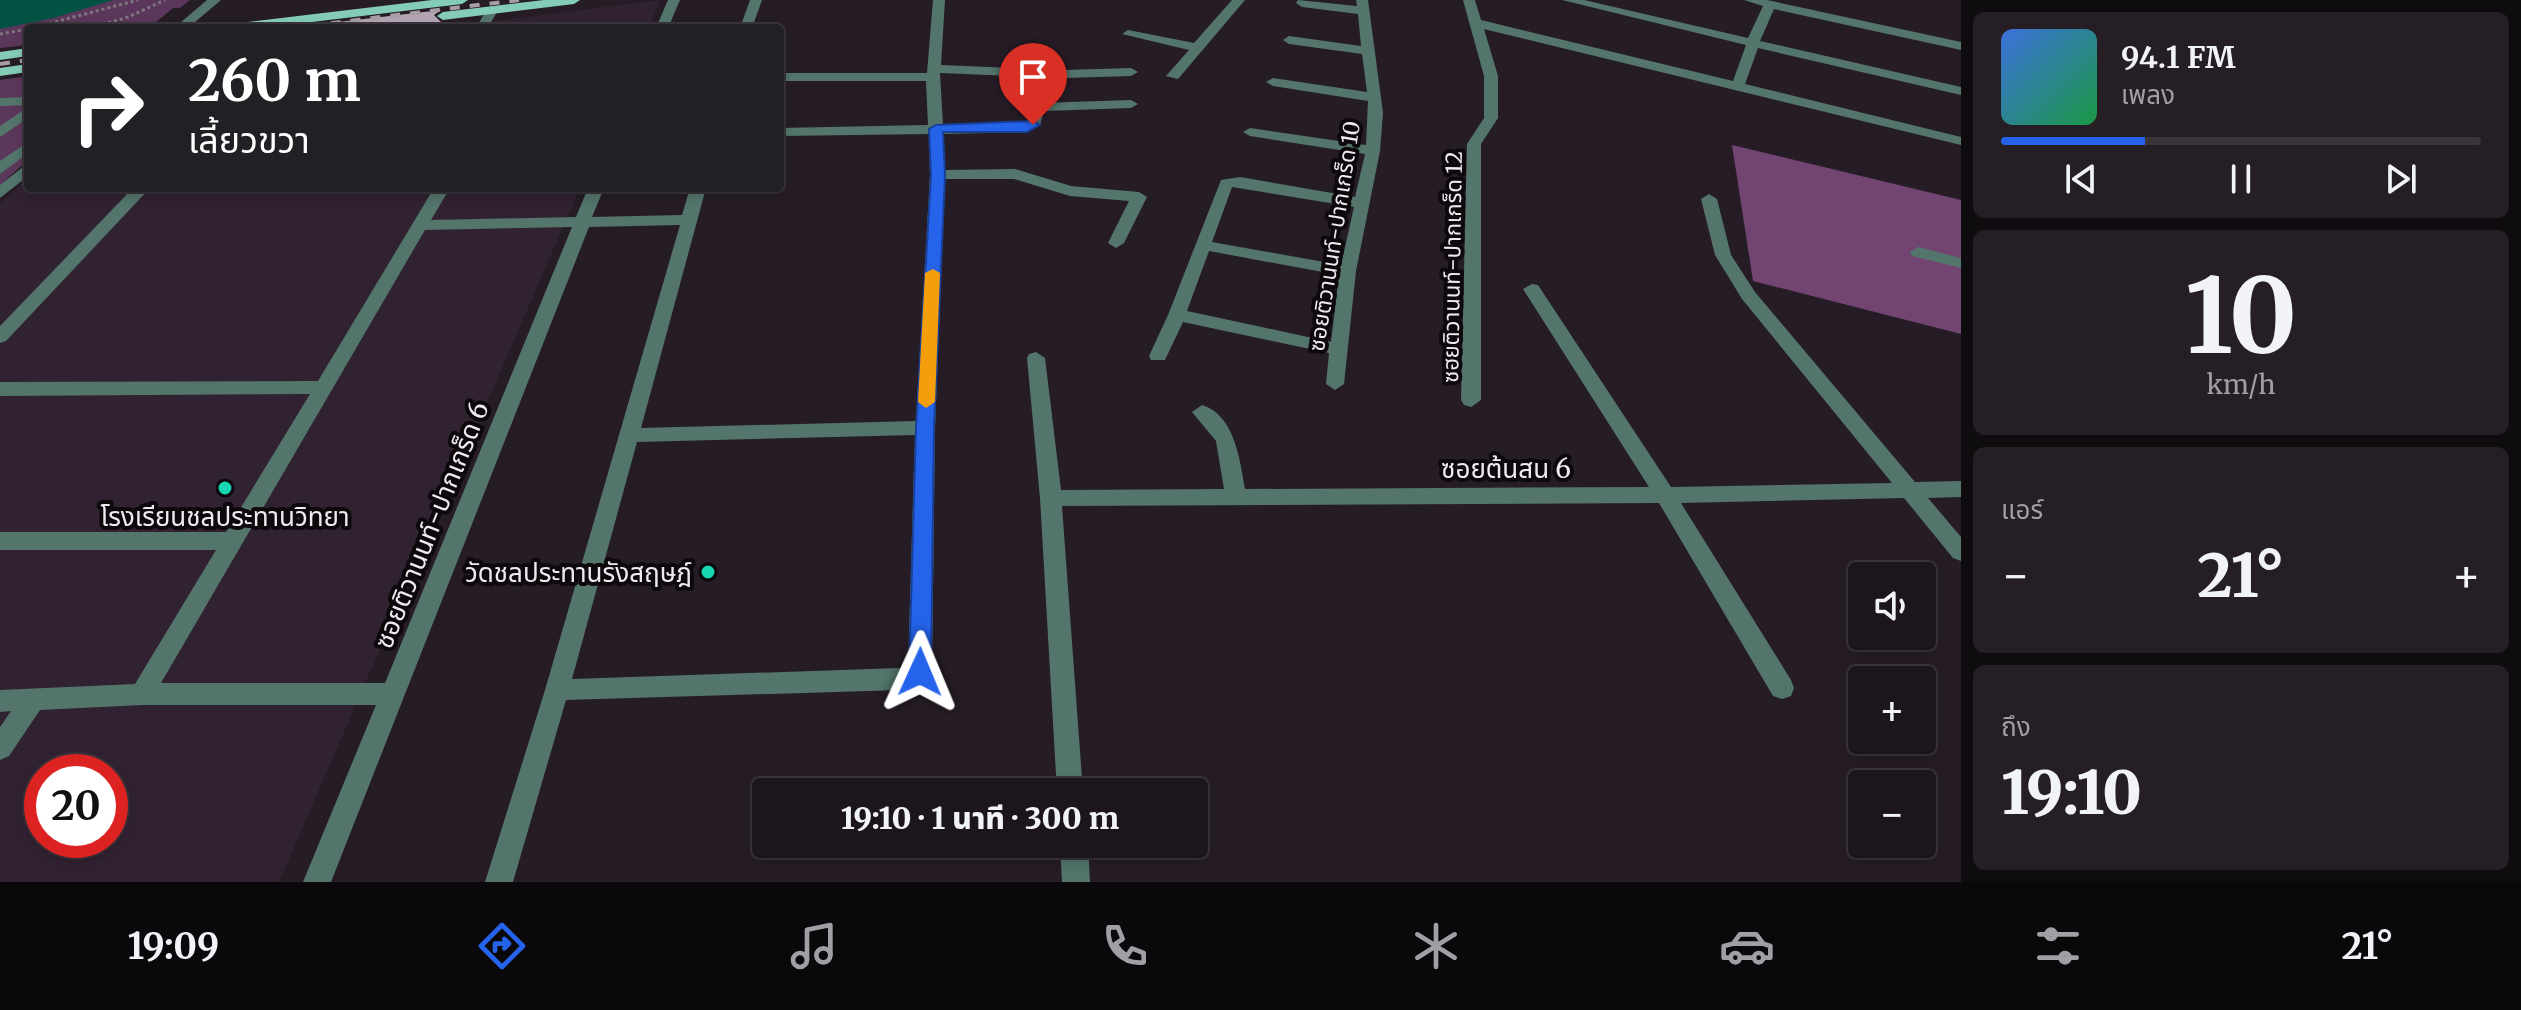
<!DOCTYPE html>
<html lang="th">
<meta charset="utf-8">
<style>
:root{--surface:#1c151c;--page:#251e25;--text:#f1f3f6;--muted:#a09fa3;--line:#3a343b;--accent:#2563eb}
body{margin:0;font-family:Merriweather,"Noto Sans Thai",serif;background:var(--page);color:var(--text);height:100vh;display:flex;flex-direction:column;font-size:30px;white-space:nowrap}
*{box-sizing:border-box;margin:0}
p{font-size:26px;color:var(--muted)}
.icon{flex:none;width:44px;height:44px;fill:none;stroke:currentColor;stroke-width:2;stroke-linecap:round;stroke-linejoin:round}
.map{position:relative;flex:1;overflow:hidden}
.drawer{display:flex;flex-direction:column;gap:12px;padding:12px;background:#0f0c0f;width:560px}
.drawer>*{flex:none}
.guide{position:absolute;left:24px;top:24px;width:760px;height:168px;border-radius:8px;box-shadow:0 4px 12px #0003,0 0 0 2px var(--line);background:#202124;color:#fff;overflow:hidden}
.fabs{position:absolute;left:1848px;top:562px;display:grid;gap:16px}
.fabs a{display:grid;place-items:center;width:88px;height:88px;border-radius:8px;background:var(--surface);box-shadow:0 4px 12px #0003,0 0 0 2px var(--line);font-size:40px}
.speed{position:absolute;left:24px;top:754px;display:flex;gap:16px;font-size:40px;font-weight:700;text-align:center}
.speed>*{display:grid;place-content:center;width:104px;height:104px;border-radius:50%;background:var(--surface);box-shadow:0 4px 12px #0003,0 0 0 2px var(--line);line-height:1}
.speed .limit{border:12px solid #d22;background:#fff;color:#111}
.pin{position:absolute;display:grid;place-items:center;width:68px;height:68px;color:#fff;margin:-82px -34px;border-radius:50% 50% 50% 0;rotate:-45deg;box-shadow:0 0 8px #0007}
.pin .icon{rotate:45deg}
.me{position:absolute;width:88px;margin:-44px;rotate:1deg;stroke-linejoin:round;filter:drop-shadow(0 0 6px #0008)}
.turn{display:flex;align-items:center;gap:28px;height:168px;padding:0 32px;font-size:36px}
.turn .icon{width:104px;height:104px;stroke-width:2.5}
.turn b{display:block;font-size:56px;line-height:68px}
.big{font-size:60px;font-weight:800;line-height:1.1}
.drawer .tile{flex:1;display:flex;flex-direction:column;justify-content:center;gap:12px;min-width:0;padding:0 28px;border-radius:12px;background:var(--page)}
.drawer .dial{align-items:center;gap:0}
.dial b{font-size:104px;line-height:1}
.song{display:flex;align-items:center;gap:24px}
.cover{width:96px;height:96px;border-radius:12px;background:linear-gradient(135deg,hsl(220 70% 55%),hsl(140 70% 35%))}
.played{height:8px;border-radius:4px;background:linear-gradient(90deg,var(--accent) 30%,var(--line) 30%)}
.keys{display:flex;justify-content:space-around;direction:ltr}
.heat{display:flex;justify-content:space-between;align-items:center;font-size:44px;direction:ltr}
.trip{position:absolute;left:752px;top:778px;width:456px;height:80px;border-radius:8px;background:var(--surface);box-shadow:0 4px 12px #0003,0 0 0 2px var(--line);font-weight:800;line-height:80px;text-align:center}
.dock{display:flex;height:128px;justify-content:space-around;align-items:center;background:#0b080b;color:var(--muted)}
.dock .icon{width:56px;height:56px}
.dock .active{color:var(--accent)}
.dock b{font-size:36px;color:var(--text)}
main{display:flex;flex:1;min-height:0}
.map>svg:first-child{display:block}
.built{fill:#312231;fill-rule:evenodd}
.green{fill:#5b385b}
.forest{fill:#724472}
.water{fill:#035344}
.building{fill:#b2a4b2}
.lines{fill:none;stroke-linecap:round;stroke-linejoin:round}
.path{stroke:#7f767f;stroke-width:3;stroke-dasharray:3 3;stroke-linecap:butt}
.minor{fill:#53756b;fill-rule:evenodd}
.major{fill:#84ccb8;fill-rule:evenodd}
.rail{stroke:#a69da5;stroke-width:4;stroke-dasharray:10 10;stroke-linecap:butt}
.route{fill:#2563eb;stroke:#184099;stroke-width:2}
.slow{fill:#f59e0b}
.poi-dot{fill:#18d5b2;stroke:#0d080c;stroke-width:3}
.labels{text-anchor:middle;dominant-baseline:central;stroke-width:8;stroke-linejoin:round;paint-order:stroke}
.far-street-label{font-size:22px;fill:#f1e9f0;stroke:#0d080c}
.street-label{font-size:26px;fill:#f1e9f0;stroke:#0d080c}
.poi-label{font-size:26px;fill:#f1e9f0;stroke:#0d080c}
</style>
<main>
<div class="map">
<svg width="1961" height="882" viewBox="0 0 1961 882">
<rect width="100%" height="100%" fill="#261c26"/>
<!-- built -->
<g class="built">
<path d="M660,0L649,28H440Z"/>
<path d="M28,178V188H580L279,882H0V203ZM42,772H110V840H42Z"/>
</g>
<!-- green -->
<g class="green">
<path d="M0,0H190L180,8H173L149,28H28V45L0,48Z"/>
<path d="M28,76V160L0,185V80Z"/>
</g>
<!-- forest -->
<path class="forest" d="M1732,145L1961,200V334L1753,281Z"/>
<!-- water -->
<path class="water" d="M0,0H114L53,18L0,29Z"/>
<!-- building -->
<path class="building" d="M441,10L434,15L441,22L395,28H287Z"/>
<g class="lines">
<!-- path -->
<g class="path">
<path d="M32,28L138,0"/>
<path d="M91,28L128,17L165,0"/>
<path d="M0,34L28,29"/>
</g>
<!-- minor -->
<g class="minor">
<path d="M207,0H221L188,28H174Z"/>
<path d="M668,0H680L668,28H656Z"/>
<path d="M750,0H762L752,28H740Z"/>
<path d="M933,0H945L941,65L1064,70L1131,68L1138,72L1131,76L1064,78L940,73L943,125L1024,124L1028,120L1032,106L1041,103L1131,100L1138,104L1131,108L1044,111L1040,125L1027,132L943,134L945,170L1015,169L1071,186L1139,192L1147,197L1124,243L1116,248L1108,243L1129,201L1070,196L1014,179H945L935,428L932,672L929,679L900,690L566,700L513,882H485L545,690L680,225L589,227L331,882H303L376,705H142L40,710L9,756L0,760V727L11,711L0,712V690L135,684L216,550H0V532H226L310,394L0,396V382L318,381L434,188H450L431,220L576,217L588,188H604L592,217L682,215L690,188H706L641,428L916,421L930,175L929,134L780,136V128L928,125L926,81H780V73H927ZM572,227L385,683H161L425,230ZM915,435L908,666L900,668L572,679L637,442Z"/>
<path d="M1232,0H1245L1178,79L1166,76L1189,50L1122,34L1128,30L1194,43Z"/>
<path d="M1298,0L1357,6L1356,0H1368L1383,113L1380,151L1356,271L1344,384L1335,390L1326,384L1329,353L1183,322L1165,360H1151L1149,356L1168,315L1221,180L1240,177L1355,197L1365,154L1250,136L1243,132L1250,128L1366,145L1368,101L1273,86L1266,82L1273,78L1367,92L1362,54L1289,44L1283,40L1289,36L1361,46L1358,14L1302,7L1296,3ZM1232,187L1354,207L1341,265L1212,242ZM1209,251L1339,275L1331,342L1187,311Z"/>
<path d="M1463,0H1475L1481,20L1733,81L1746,45L1562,0H1584L1748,38L1763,6L1744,0H1767L1961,42V50L1774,9L1760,41L1961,87V95L1758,48L1745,84L1961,137V145L1484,29L1498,76V118L1481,144V400L1471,407L1464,405L1461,400L1467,144L1484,118V76Z"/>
<path d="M492,6L498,10L488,28H476L488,7Z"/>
<path d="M28,97V105L0,106V98Z"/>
<path d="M28,107V118L0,137V126Z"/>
<path d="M28,142V153L0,174V161Z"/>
<path d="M28,163V176L0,198V185Z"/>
<path d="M133,188H150L6,341L0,343V326Z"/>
<path d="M1709,194L1717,199L1731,255L1755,292L1915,482L1961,481V497L1928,498L1961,537V561L1953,558L1904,498L1681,503L1791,680L1794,688L1791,696L1782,699L1773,696L1659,503L1062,506L1083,792H1057L1040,498L1027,358L1029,354L1036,352L1045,358L1061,490L1224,489L1216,441L1192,412L1202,405C1235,415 1240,461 1245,489L1649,487L1523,289L1532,284L1538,285L1671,487L1892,483L1742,299L1715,255L1701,199Z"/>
<path d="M1918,247L1961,258V268L1912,256L1910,252Z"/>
<path d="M1060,844H1088L1090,882H1062Z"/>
</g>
<!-- major -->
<g class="major">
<path d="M432,0H468L462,4L262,28H225L231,24Z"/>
<path d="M544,0H580L574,4L443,20L437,16L443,12Z"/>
<path d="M28,48V56L0,60V52Z"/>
<path d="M28,64V72L0,76V68Z"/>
</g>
<!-- rail -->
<g class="rail">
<path d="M291,28L519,0"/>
<path d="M0,64L28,60"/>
</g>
</g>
<!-- route -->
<path class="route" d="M1033,121L1040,125L1027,132H943L945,175L934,428L931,672L927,679L920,682L912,679L909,672L916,428L931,175L929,129L936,125Z"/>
<!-- slow -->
<path class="slow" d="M933,269L940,273L935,402L926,408L918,402L925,273Z"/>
<!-- markers -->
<g class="poi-dot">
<circle cx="225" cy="488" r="8"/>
<circle cx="708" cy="572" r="8"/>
</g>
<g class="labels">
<!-- far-street labels -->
<g class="far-street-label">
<text transform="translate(1334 236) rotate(-81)">ซอยติวานนท์-ปากเกร็ด 10</text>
<text transform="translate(1452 267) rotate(-89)">ซฮยติวานนท์-ปากเกร็ด 12</text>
</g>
<!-- street labels -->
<g class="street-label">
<text x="1506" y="468">ซอยต้นสน 6</text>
<text transform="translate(431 525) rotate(-68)">ซอยติวานนท์-ปากเกร็ด 6</text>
</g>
<!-- poi labels -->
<g class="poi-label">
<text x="225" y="516">โรงเรียนชลประทานวิทยา</text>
<text x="692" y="572" text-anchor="end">วัดชลประทานรังสฤษฎ์</text>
</g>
</g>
</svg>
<div class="fabs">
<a><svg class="icon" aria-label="sound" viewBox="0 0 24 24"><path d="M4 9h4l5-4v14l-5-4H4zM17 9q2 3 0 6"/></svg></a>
<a>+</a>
<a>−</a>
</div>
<div class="speed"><div class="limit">20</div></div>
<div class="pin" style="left:1033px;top:125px;background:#d93025"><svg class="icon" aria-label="arrive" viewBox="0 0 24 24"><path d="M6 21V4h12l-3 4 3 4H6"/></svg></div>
<svg class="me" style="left:920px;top:672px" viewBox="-20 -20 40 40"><path d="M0-17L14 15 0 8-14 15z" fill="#2563eb" stroke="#fff" stroke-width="4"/></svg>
<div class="trip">19:10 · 1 นาที · 300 m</div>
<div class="guide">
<div class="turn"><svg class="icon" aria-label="right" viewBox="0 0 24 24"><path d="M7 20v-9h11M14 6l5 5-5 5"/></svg><div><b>260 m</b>เลี้ยวขวา</div></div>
</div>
</div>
<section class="drawer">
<div class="tile">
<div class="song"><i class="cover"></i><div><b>94.1 FM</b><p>เพลง</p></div></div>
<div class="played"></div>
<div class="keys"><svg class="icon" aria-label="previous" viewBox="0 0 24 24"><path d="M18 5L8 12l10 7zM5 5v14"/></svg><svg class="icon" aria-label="pause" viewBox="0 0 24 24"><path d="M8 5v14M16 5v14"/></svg><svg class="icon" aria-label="next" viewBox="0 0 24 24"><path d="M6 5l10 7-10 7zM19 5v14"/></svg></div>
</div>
<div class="tile dial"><b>10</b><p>km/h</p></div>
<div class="tile"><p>แอร์</p>
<div class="heat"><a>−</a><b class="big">21°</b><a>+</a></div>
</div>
<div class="tile"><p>ถึง</p><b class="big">19:10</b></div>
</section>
</main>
<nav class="dock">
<b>19:09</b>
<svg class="icon active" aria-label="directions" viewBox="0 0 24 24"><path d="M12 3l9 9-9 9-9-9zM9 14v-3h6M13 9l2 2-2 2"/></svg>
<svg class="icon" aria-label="music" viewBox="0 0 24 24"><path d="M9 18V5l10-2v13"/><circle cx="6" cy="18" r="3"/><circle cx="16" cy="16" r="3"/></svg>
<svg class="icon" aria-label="phone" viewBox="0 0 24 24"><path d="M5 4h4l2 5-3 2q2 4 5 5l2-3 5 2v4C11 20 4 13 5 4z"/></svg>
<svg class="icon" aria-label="climate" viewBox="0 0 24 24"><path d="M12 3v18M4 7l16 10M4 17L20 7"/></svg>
<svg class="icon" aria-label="car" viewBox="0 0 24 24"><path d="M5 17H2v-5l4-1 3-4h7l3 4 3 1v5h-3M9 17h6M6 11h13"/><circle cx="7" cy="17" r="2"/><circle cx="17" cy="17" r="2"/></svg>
<svg class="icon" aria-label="filters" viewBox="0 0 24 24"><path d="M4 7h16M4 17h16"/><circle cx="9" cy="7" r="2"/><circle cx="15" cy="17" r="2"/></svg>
<b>21°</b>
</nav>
